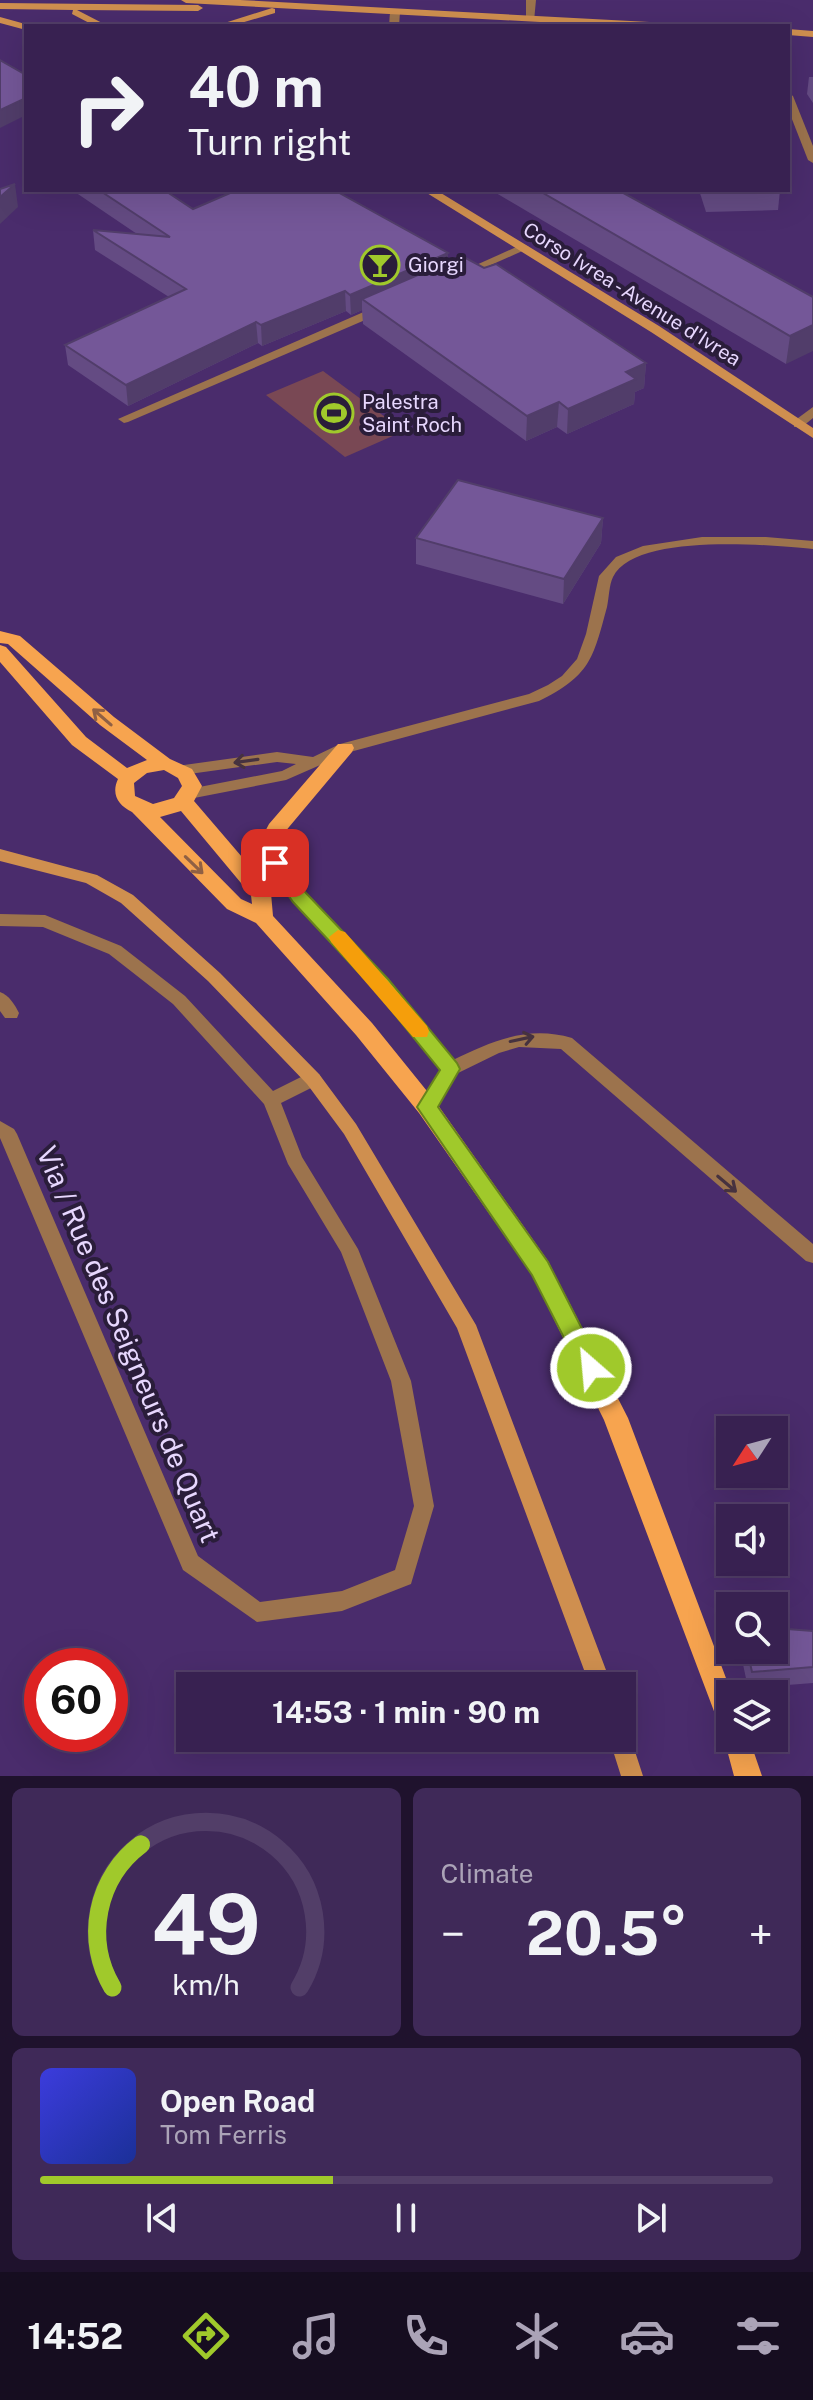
<!DOCTYPE html>
<meta charset="utf-8">
<style>
:root{--surface:#382151;--page:#3f2958;--text:#f1f3f6;--muted:#aba3b7;--line:#523e68;--accent:#a0c92b}
body{margin:0;font-family:"Public Sans",sans-serif;background:var(--page);color:var(--text);height:100vh;display:flex;flex-direction:column;font-size:30px;white-space:nowrap}
*{box-sizing:border-box;margin:0}
p{font-size:26px;color:var(--muted)}
.icon{flex:none;width:44px;height:44px;fill:none;stroke:currentColor;stroke-width:2;stroke-linecap:round;stroke-linejoin:round}
.map{position:relative;height:1776px;overflow:hidden}
.drawer{display:flex;flex-direction:column;gap:12px;padding:12px;background:#1f122d;flex:1}
.drawer>*{flex:none}
.banner{position:absolute;left:24px;top:24px;width:766px;height:168px;border-radius:0px;box-shadow:0 8px 32px #0002,0 0 0 2px var(--line);background:#382151;color:var(--text);overflow:hidden}
.needle{width:52px;rotate:234deg}
.fabs{position:absolute;left:716px;top:1416px;display:grid;gap:16px}
.fabs a{display:grid;place-items:center;width:72px;height:72px;border-radius:0px;background:var(--surface);box-shadow:0 8px 32px #0002,0 0 0 2px var(--line);font-size:40px}
.speed{position:absolute;left:24px;top:1648px;display:flex;gap:16px;font-size:40px;font-weight:700;text-align:center}
.speed>*{display:grid;place-content:center;width:104px;height:104px;border-radius:50%;background:var(--surface);box-shadow:0 8px 32px #0002,0 0 0 2px var(--line);line-height:1}
.speed .limit{border:12px solid #d22;background:#fff;color:#111}
.pin{position:absolute;display:grid;place-items:center;width:68px;height:68px;color:#fff;margin:-34px;border-radius:16px;box-shadow:0 4px 12px #0006}
.me{position:absolute;width:88px;margin:-44px;rotate:333deg;stroke-linejoin:round;filter:drop-shadow(0 0 6px #0008)}
.turn{display:flex;align-items:center;gap:28px;height:168px;padding:0 32px;font-size:36px}
.turn .icon{width:104px;height:104px;stroke-width:2.5}
.turn b{display:block;font-size:56px;line-height:68px}
.big{font-size:60px;font-weight:700;line-height:1.1}
.drawer .card{flex:1;display:flex;flex-direction:column;justify-content:center;gap:12px;min-width:0;padding:0 28px;border-radius:12px;background:var(--page)}
.drawer .dial{align-items:center;gap:0}
.dial svg{height:208px;overflow:visible;fill:none;stroke:var(--line);stroke-width:7;stroke-linecap:round;text-anchor:middle}
.dial text{fill:var(--text);stroke:none}
.song{display:flex;align-items:center;gap:24px}
.cover{width:96px;height:96px;border-radius:12px;background:linear-gradient(135deg,hsl(240 70% 55%),hsl(230 70% 35%))}
.played{height:8px;border-radius:4px;background:linear-gradient(90deg,var(--accent) 40%,var(--line) 40%)}
.keys{display:flex;justify-content:space-around;direction:ltr}
.heat{display:flex;justify-content:space-between;align-items:center;font-size:44px;direction:ltr}
.drawer .tiles{flex:1;display:grid;gap:12px;grid-template-columns:1fr 1fr}
.card:last-child{grid-column:span 2}
.trip{position:absolute;left:176px;top:1672px;width:460px;height:80px;border-radius:0px;background:var(--surface);box-shadow:0 8px 32px #0002,0 0 0 2px var(--line);font-weight:700;line-height:80px;text-align:center}
.tabs{display:flex;height:128px;justify-content:space-around;align-items:center;background:#160d20;color:var(--muted)}
.tabs .icon{width:56px;height:56px}
.tabs .on{color:var(--accent)}
.tabs b{font-size:36px;color:var(--text)}
.map>svg:first-child{display:block}
.green{fill:#794854}
.lines{fill:none;stroke-linecap:round;stroke-linejoin:round}
.lane{fill:#9c734d;fill-rule:evenodd}
.street{fill:#9c734d;fill-rule:evenodd}
.secondary{fill:#cf8f4f;fill-rule:evenodd}
.primary{fill:#f7a44f;fill-rule:evenodd}
.wall{fill:#644b83}
.shaded-wall{fill:#513d6a}
.building{fill:#745798;stroke:#513d6a;stroke-width:2}
.oneway{stroke:#906044}
.oneway2{stroke:#46323f}
.route{fill:#a0c92b;stroke:#68831c;stroke-width:2}
.slow{fill:#f59e0b}
.labels{text-anchor:middle;dominant-baseline:central;stroke-width:8;stroke-linejoin:round;paint-order:stroke}
.far-poi-label{font-size:20px;fill:#e7d7fe;stroke:#2a1d3a;text-anchor:start}
.far-street-label{font-size:20px;fill:#e7d7fe;stroke:#2a1d3a}
.near-street-label{font-size:28px;fill:#e7d7fe;stroke:#2a1d3a}
</style>
<div class="map">
<svg width="813" height="1776" viewBox="0 0 813 1776">
<rect width="100%" height="100%" fill="#4a2c6c"/>
<!-- green -->
<path class="green" d="M323,371L404,431L345,457L266,395Z"/>
<g class="lines">
<!-- lane -->
<g class="lane">
<path d="M526,0H536L534,21L526,19Z"/>
<path d="M395,9L400,12L399,26H389L390,12Z"/>
<path d="M523,244L529,247L527,249L466,276L456,274Z"/>
<path d="M382,304L386,305V311L128,422L124,423L118,419Z"/>
</g>
<!-- street -->
<g class="street">
<path d="M788,93L793,96L813,146V163L808,160L788,109Z"/>
<path d="M813,407V418L802,427H794V421Z"/>
<path d="M702,537H766L813,541V549C771,545 635,532 613,577C609,585 609,598 607,607C593,659 590,676 539,701L350,752L286,780L189,799L181,794L189,789L282,771L296,764L277,762L182,775L174,770L177,766L277,752L313,757L340,744L529,694L548,685L562,676L577,659L586,634L599,576L616,557L643,546Z"/>
<path d="M265,843L271,845L306,893L387,980L453,1060C492,1041 528,1025 572,1038L813,1244V1263L806,1261L561,1049L519,1047L499,1053L456,1074L433,1112L427,1114L421,1112L418,1107L441,1070L375,988L294,901L257,849Z"/>
<path d="M0,914L45,915L121,946L185,996L273,1091L307,1074H319L322,1079L319,1084L281,1103L302,1157L358,1249L411,1381L434,1506L411,1584L342,1611L257,1622L183,1570L0,1138V1121L14,1129L17,1134L198,1556L260,1602L342,1591L395,1570L414,1506L391,1381L341,1252L288,1164L264,1104L173,1004L109,954L43,927L0,926Z"/>
<path d="M0,992C9,995 15,1005 19,1013L17,1018H5L0,1011Z"/>
</g>
<!-- secondary -->
<g class="secondary">
<path d="M181,0H240L668,23L673,26H613L186,3Z"/>
<path d="M0,3L198,5L203,8L198,11L77,10L108,26H95L72,14L73,10L0,9Z"/>
<path d="M272,8L275,9V13L231,26H215Z"/>
<path d="M0,17L29,25L30,26H26V30L0,23Z"/>
<path d="M788,29L813,31V37L788,35Z"/>
<path d="M422,190H436L659,326L813,428V438L651,332Z"/>
<path d="M0,849L97,875L133,895L220,973L319,1074L356,1124L476,1325L612,1686H590L457,1328L344,1134L307,1084L208,981L121,903L86,883L0,861Z"/>
<path d="M622,1728L628,1730L643,1776H621L609,1738H622Z"/>
</g>
<!-- primary -->
<path class="primary" d="M0,631L20,636L114,717L170,759L192,769L202,786L194,801L248,864L269,824L338,744H352L354,748L352,752L284,833L260,878L271,893L273,916L372,1023L435,1101L548,1261L628,1418L732,1694L730,1738H749L762,1776H734L723,1735L604,1420L532,1275L419,1113L356,1035L256,923L227,909L132,812C118,805 111,794 118,779L72,745L0,662V645L6,647L86,737L127,768L147,760L100,725L8,644L0,643ZM164,770L178,778L182,786L174,798L153,804L135,796L134,783L147,773ZM181,811L251,895L252,904L241,899L160,817Z"/>
</g>
<!-- wall -->
<g class="wall">
<path d="M809,77H813V103L807,94Z"/>
<path d="M72,190H164L193,209L340,193L448,262L646,363L644,388L635,392L634,404L567,434L557,427L526,441L363,324L362,310L351,315L346,311L262,346L258,343L128,406L68,365L65,345L169,297L95,250L93,230L137,234Z"/>
<path d="M491,190H618L813,297L786,364Z"/>
<path d="M699,190H780L778,210L706,212Z"/>
<path d="M603,518L601,543L563,604L416,564V538Z"/>
<path d="M813,1631V1683L748,1688L740,1650H774Z"/>
</g>
<!-- shaded-wall -->
<g class="shaded-wall">
<path d="M26,98V115L0,128V110Z"/>
<path d="M15,184L18,207L0,224V197Z"/>
<path d="M448,253V273L362,299V310L351,315L350,295Z"/>
<path d="M345,291L346,311L262,346L261,325Z"/>
<path d="M256,322L258,343L128,406L126,385Z"/>
<path d="M813,325V351L786,364L790,336Z"/>
<path d="M646,363L644,388L635,392L634,404L567,434L568,409L626,372Z"/>
<path d="M559,402L557,427L526,441L527,416Z"/>
<path d="M603,518L601,543L563,604L564,579Z"/>
</g>
<!-- building -->
<g class="building">
<path d="M0,60L26,75V98L0,110Z"/>
<path d="M15,184L0,197V189Z"/>
<path d="M99,190H164L193,209L237,190H338L336,191L448,253L350,295L345,291L261,325L256,322L126,385L65,345L186,289L93,230L170,237Z"/>
<path d="M538,190H618L813,297V325L790,336Z"/>
<path d="M462,256L484,268L496,264L646,363L626,372L636,379L568,409L559,402L527,416L362,299Z"/>
<path d="M458,480L603,518L564,579L416,538Z"/>
<path d="M774,1628L813,1631V1667L752,1672L747,1650H774Z"/>
</g>
<!-- one-way arrows -->
<defs><path id="oneway-shaft" d="M-6 0H5M1.5-3L5.5 0L1.5 3" fill="none" stroke-width="1.6" stroke-linecap="round" stroke-linejoin="round" transform="scale(2)"/></defs>
<g class="oneway">
<use href="#oneway-shaft" transform="translate(102 717) rotate(-139)"/>
<use href="#oneway-shaft" transform="translate(194 865) rotate(44)"/>
</g>
<g class="oneway2">
<use href="#oneway-shaft" transform="translate(246 761) rotate(172)"/>
<use href="#oneway-shaft" transform="translate(522 1039) rotate(-12)"/>
<use href="#oneway-shaft" transform="translate(727 1184) rotate(40)"/>
</g>
<!-- route -->
<path class="route" d="M275,857L281,859L306,893L388,979L457,1063L460,1069L438,1107L548,1262L602,1368L599,1375L591,1378L583,1375L532,1275L417,1107L440,1070L374,989L293,902L266,863Z"/>
<!-- slow -->
<path class="slow" d="M338,930L345,932L427,1026L429,1031L427,1037H413L331,942L329,937Z"/>
<!-- icons -->
<defs>
<symbol id="bar-ring" viewBox="-11 -11 22 22"><circle r="9.5" fill="#2a1d3a" stroke="#a0c92b" stroke-width="1.5"/><path d="M-6-5H6L.8 .8V4.5H3.5V6h-7V4.5H-.8V.8Z" fill="#a0c92b"/></symbol>
<symbol id="stadium-ring" viewBox="-11 -11 22 22"><circle r="9.5" fill="#2a1d3a" stroke="#a0c92b" stroke-width="1.5"/><path d="M0-5a6.5 5 0 1 0 0 10a6.5 5 0 1 0 0-10ZM-3.5-1.8h7v3.6h-7Z" fill="#a0c92b"/></symbol>
</defs>
<g fill-rule="evenodd">
<use href="#bar-ring" x="358" y="243" width="44" height="44"/>
<use href="#stadium-ring" x="312" y="391" width="44" height="44"/>
</g>
<g class="labels">
<!-- far-poi labels -->
<g class="far-poi-label">
<text x="408" y="265">Giorgi</text>
<text x="362" y="402">Palestra<tspan x="362" dy="23">Saint Roch</tspan></text>
</g>
<!-- far-street labels -->
<g class="far-street-label">
<text transform="translate(632 294) rotate(32)">Corso Ivrea - Avenue d'Ivrea</text>
</g>
<!-- near-street labels -->
<g class="near-street-label">
<text transform="translate(129 1344) rotate(67)">Via / Rue des Seigneurs de Quart</text>
</g>
</g>
</svg>
<div class="fabs">
<a><svg class="needle" viewBox="-14 -14 28 28"><path d="M0-13l5 13h-10z" fill="#e53935"/><path d="M0 13l5-13h-10z" fill="#aba3b7"/></svg></a>
<a><svg class="icon" aria-label="sound" viewBox="0 0 24 24"><path d="M4 9h4l5-4v14l-5-4H4zM17 9q2 3 0 6"/></svg></a>
<a><svg class="icon" aria-label="search" viewBox="0 0 24 24"><circle cx="10" cy="10" r="6"/><path d="M15 15l6 6"/></svg></a>
<a><svg class="icon" aria-label="layers" viewBox="0 0 24 24"><path d="M12 4l9 5-9 5-9-5zM3 14l9 5 9-5"/></svg></a>
</div>
<div class="speed"><div class="limit">60</div></div>
<div class="pin" style="left:275px;top:863px;background:#d93025"><svg class="icon" aria-label="arrive" viewBox="0 0 24 24"><path d="M6 21V4h12l-3 4 3 4H6"/></svg></div>
<svg class="me" style="left:591px;top:1368px" viewBox="-20 -20 40 40"><circle r="17" fill="#a0c92b" stroke="#fff" stroke-width="3"/><path d="M0-11L8 9 0 5-8 9z" fill="#fff"/></svg>
<div class="trip">14:53 · 1 min · 90 m</div>
<div class="banner">
<div class="turn"><svg class="icon" aria-label="right" viewBox="0 0 24 24"><path d="M7 20v-9h11M14 6l5 5-5 5"/></svg><div><b>40 m</b>Turn right</div></div>
</div>
</div>
<section class="drawer">
<div class="tiles">
<div class="card dial"><svg viewBox="0 0 100 80">
<path d="M14 69A42 42 0 1 1 86 69"/>
<path d="M14 69A42 42 0 0 1 25 14" stroke="#a0c92b"/>
<text x="50" y="56" font-size="32" font-weight="700">49</text>
<text x="50" y="72" font-size="11">km/h</text>
</svg></div>
<div class="card"><p>Climate</p>
<div class="heat"><a>−</a><b class="big">20.5°</b><a>+</a></div>
</div>
<div class="card">
<div class="song"><i class="cover"></i><div><b>Open Road</b><p>Tom Ferris</p></div></div>
<div class="played"></div>
<div class="keys"><svg class="icon" aria-label="previous" viewBox="0 0 24 24"><path d="M18 5L8 12l10 7zM5 5v14"/></svg><svg class="icon" aria-label="pause" viewBox="0 0 24 24"><path d="M8 5v14M16 5v14"/></svg><svg class="icon" aria-label="next" viewBox="0 0 24 24"><path d="M6 5l10 7-10 7zM19 5v14"/></svg></div>
</div>
</div>
</section>
<nav class="tabs">
<b>14:52</b>
<svg class="icon on" aria-label="directions" viewBox="0 0 24 24"><path d="M12 3l9 9-9 9-9-9zM9 14v-3h6M13 9l2 2-2 2"/></svg>
<svg class="icon" aria-label="music" viewBox="0 0 24 24"><path d="M9 18V5l10-2v13"/><circle cx="6" cy="18" r="3"/><circle cx="16" cy="16" r="3"/></svg>
<svg class="icon" aria-label="phone" viewBox="0 0 24 24"><path d="M5 4h4l2 5-3 2q2 4 5 5l2-3 5 2v4C11 20 4 13 5 4z"/></svg>
<svg class="icon" aria-label="climate" viewBox="0 0 24 24"><path d="M12 3v18M4 7l16 10M4 17L20 7"/></svg>
<svg class="icon" aria-label="car" viewBox="0 0 24 24"><path d="M5 17H2v-5l4-1 3-4h7l3 4 3 1v5h-3M9 17h6M6 11h13"/><circle cx="7" cy="17" r="2"/><circle cx="17" cy="17" r="2"/></svg>
<svg class="icon" aria-label="filters" viewBox="0 0 24 24"><path d="M4 7h16M4 17h16"/><circle cx="9" cy="7" r="2"/><circle cx="15" cy="17" r="2"/></svg>
</nav>
